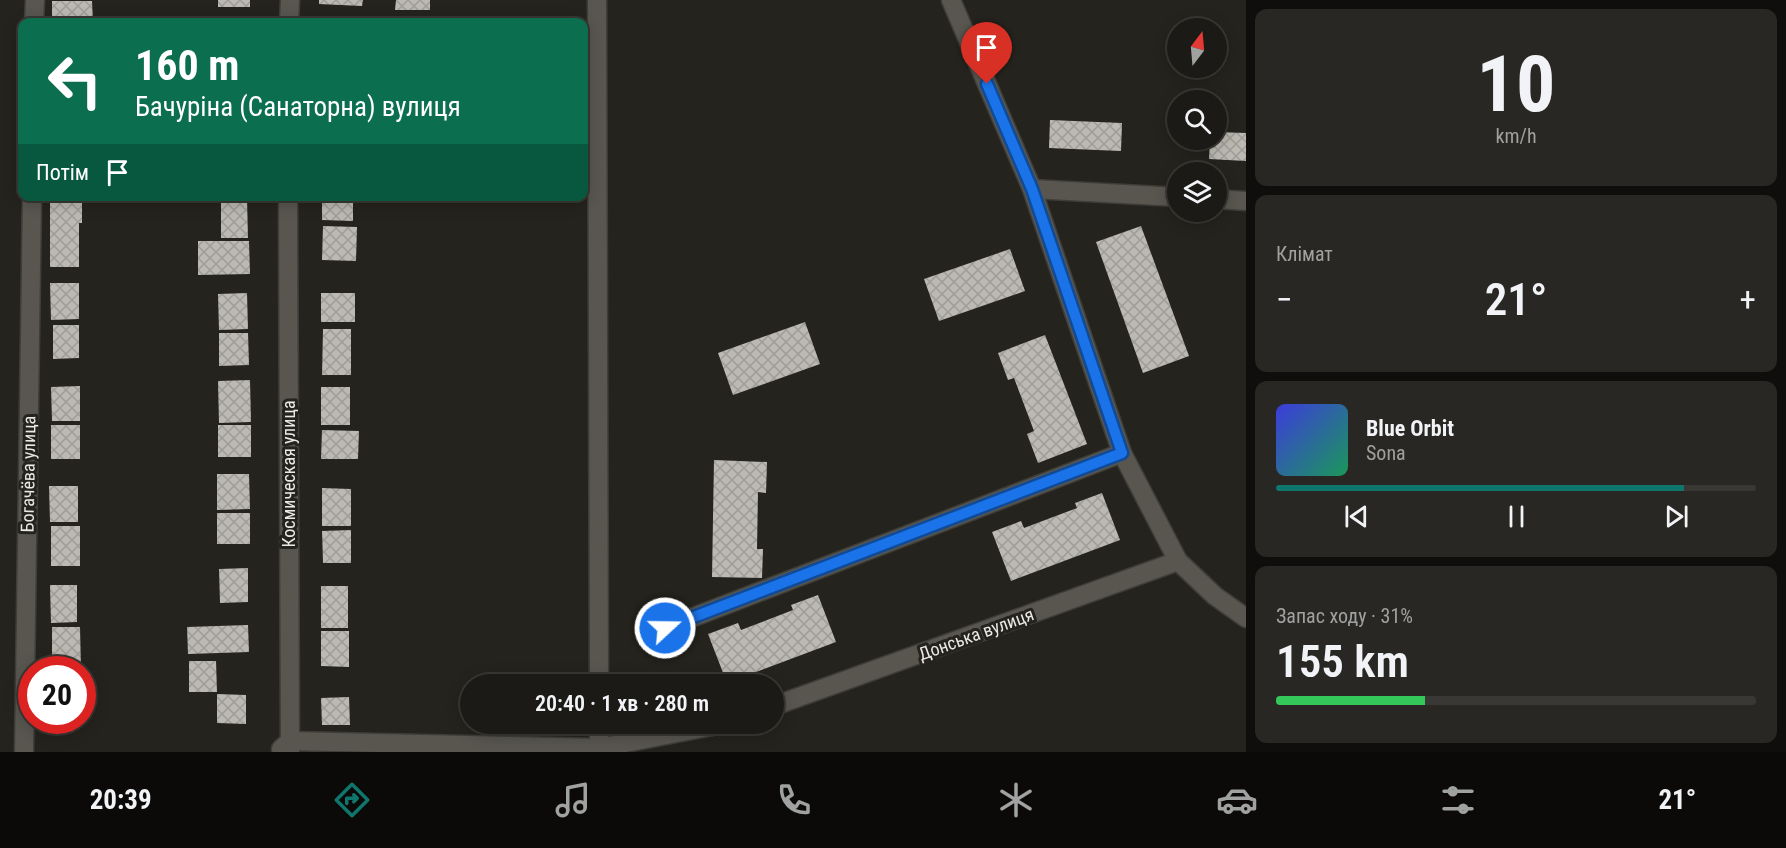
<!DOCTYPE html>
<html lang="uk">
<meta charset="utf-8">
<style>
:root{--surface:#1c1a16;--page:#292723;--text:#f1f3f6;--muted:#a0a1a1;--line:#3a3835;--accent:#0f766e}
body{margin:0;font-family:"Roboto Condensed",sans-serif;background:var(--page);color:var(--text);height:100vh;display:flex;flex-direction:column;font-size:22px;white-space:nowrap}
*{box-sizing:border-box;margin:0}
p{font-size:20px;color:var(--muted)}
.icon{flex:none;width:33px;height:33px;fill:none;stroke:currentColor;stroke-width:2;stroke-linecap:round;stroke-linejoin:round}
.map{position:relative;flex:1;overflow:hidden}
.sheet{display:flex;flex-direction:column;gap:9px;padding:9px;background:#0f0e0c;width:540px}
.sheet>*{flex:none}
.hud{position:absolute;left:18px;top:18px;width:570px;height:183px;border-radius:12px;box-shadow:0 3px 15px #0003,0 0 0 2px var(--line);background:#0b6e4f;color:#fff;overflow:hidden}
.needle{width:39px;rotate:16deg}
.buttons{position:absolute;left:1167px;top:18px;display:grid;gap:12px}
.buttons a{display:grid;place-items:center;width:60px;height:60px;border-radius:50%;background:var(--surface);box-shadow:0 3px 15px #0003,0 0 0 2px var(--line);font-size:30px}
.speed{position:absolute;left:18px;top:656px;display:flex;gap:12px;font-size:30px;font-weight:700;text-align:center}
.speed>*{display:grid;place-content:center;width:78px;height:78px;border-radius:50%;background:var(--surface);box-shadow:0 3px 15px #0003,0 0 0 2px var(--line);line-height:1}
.speed .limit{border:9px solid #d22;background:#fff;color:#111}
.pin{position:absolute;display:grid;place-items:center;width:51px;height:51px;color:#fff;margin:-62px -26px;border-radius:50% 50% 50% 0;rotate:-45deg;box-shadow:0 0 6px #0007}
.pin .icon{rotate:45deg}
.me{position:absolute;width:66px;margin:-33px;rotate:69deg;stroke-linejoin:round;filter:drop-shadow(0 0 4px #0008)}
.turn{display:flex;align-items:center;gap:21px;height:126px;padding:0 18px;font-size:27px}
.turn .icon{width:78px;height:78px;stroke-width:2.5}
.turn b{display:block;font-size:42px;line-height:51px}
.then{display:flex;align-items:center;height:57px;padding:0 18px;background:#0003;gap:12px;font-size:22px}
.big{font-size:45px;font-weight:600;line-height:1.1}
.sheet .widget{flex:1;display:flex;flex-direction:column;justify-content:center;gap:9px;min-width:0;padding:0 21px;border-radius:12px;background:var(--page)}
.sheet .dial{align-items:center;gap:0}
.dial b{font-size:78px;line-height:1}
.song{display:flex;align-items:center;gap:18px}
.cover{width:72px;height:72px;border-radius:9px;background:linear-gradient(135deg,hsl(240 70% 55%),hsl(150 70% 35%))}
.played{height:6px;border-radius:3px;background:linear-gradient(90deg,var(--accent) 85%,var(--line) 85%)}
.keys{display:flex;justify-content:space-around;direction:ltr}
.heat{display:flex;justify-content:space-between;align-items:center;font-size:33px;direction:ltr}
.charge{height:9px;border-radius:4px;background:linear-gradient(90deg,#34c759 31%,var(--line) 0)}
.trip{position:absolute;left:460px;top:674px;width:324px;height:60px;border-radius:30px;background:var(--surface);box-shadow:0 3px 15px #0003,0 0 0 2px var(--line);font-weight:600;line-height:60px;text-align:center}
.dock{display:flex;height:96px;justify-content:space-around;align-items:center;background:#0b0a09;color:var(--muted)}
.dock .icon{width:42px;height:42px}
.dock .current{color:var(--accent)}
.dock b{font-size:27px;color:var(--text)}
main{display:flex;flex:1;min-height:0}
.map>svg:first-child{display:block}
.building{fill:url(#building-cross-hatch)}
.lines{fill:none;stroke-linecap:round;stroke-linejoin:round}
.minor-casing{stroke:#3e3d38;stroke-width:21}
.minor{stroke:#58564f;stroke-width:18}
.route-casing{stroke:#114b97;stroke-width:15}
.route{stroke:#1a73e8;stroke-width:10}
.labels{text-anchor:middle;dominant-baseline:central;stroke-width:6;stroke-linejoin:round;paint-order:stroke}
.street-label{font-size:18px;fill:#eae9e5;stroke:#25231d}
</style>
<main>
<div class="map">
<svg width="1246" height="752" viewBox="0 0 1246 752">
<defs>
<pattern id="building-cross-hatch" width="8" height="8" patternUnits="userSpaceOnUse" patternTransform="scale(1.5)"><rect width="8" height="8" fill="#bbb9b1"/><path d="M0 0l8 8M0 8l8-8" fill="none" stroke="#9e9c96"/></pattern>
</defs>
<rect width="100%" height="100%" fill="#25231d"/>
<!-- building -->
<g class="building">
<rect x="218" y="0" width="32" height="7"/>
<path d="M319,0H363L362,6L319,4Z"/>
<path d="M396,0H430V10H395Z"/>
<path d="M52,1H92L93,22H52Z"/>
<path d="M251,19V22H220V20Z"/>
<path d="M1050,120L1122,123L1121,151L1049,148Z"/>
<path d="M1216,132L1246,133V161L1209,159L1210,140H1216Z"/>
<path d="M50,196H82V223H79V267H50Z"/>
<path d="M322,196H353V221L322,220Z"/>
<path d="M221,198H247L248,238H221Z"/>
<path d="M323,226L357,227L356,261L322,260Z"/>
<path d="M1141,226L1189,356L1143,373L1096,242Z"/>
<path d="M198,241H249L250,274L198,275Z"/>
<path d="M1010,249L1025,291L939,321L924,279Z"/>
<path d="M50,283H79V319L51,320Z"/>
<path d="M247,293L248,329L219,330L218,294Z"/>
<rect x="321" y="293" width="34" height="29"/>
<path d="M805,322L820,364L733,395L718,353Z"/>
<path d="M53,325H79V358L53,359Z"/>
<path d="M323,329H351V375H322Z"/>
<path d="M219,333H248L249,365L219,366Z"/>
<path d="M1045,335L1087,444L1038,463L1027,434L1034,431L1014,378L1008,380L998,353Z"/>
<path d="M250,380L251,422L219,423L218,381Z"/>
<path d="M80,386V421H52L51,387Z"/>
<rect x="321" y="387" width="29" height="38"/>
<rect x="51" y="425" width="29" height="34"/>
<rect x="218" y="425" width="33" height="32"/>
<path d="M322,430L359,431L358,459H321Z"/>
<path d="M714,460L767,462L766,493L758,492L757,549H763L762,578L712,577Z"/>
<path d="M217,474H249L250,509L217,510Z"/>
<path d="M49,486H78V522H50Z"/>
<path d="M322,488L351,489V526H322Z"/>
<path d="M1102,493L1120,540L1011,581L992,532L1021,521L1024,528L1077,508L1075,503Z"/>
<rect x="217" y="513" width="33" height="31"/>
<rect x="51" y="526" width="29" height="40"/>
<path d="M351,530V563H323L322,531Z"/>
<path d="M248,568V602L220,603L219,569Z"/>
<path d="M50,585H77V622L51,623Z"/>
<rect x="321" y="586" width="27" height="42"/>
<path d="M818,595L836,642L727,683L708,634L738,623L741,630L793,610L791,605Z"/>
<path d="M248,625L249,652L188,654L187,627Z"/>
<path d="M52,627H80L81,669H52Z"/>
<path d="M321,631H349V667L321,666Z"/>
<path d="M189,661H216L217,692H189Z"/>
<path d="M217,694L246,695V724L217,723Z"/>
<path d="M349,697L350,725H322L321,698Z"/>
</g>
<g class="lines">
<defs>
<g id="minor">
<path d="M597,0L599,684"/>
<path d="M951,0L1032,189L1122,453L1178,561L1215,596L1246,618"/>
<path d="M34,22L35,0"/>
<path d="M289,22L290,0"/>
<path d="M1032,189L1178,197"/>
<path d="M288,196L290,752"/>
<path d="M1216,199L1246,201"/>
<path d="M665,628L1122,453"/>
<path d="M774,706L1178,561"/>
<path d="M599,723V752"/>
<path d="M281,749L290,741L599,748L728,723"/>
<path d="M24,752L32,196"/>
</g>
</defs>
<!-- minor casing -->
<use href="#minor" class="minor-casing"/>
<!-- minor -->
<use href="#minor" class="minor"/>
</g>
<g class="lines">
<defs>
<path id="route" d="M665,628L1122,453L1032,189L987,84"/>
</defs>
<!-- route casing -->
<use href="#route" class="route-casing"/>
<!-- route -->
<use href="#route" class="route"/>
</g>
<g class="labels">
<!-- street labels -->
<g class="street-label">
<text transform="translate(28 474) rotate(-89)">Богачёва улица</text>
<text transform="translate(288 474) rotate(-90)">Космическая улица</text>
<text transform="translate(976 634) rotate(-20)">Донська вулиця</text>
</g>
</g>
</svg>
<div class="buttons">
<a><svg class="needle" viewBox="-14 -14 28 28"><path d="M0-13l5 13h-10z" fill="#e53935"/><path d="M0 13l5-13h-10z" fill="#a0a1a1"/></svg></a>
<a><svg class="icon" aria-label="search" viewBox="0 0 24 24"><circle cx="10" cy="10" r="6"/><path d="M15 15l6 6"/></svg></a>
<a><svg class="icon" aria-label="layers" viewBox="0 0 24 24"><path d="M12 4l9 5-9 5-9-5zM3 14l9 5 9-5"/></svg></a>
</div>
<div class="speed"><div class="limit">20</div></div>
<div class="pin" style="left:987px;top:84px;background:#d93025"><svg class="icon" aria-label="arrive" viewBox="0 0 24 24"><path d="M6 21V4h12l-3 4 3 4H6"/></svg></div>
<svg class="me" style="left:665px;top:628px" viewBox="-20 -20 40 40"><circle r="17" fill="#1a73e8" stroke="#fff" stroke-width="3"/><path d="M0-11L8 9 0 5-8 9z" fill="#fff"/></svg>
<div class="trip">20:40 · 1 хв · 280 m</div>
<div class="hud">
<div class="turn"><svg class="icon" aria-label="left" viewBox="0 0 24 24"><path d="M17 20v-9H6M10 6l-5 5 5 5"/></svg><div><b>160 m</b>Бачуріна (Санаторна) вулиця</div></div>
<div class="then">Потім<svg class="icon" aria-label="arrive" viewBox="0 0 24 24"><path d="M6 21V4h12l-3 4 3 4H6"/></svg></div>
</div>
</div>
<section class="sheet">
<div class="widget dial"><b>10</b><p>km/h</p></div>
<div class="widget"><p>Клімат</p>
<div class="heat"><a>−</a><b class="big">21°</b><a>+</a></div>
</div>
<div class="widget">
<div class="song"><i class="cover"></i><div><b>Blue Orbit</b><p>Sona</p></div></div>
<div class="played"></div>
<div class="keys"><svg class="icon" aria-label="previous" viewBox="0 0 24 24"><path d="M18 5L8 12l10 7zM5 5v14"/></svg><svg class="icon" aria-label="pause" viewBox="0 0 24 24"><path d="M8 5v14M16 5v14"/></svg><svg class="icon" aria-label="next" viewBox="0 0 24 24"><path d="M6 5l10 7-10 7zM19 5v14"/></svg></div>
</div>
<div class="widget"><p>Запас ходу · 31%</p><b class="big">155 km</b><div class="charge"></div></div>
</section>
</main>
<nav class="dock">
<b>20:39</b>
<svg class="icon current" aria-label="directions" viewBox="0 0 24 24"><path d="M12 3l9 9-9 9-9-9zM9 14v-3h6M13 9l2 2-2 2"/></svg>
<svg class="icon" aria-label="music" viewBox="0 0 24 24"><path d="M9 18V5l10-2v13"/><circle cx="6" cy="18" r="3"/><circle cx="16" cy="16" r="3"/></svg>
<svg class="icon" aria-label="phone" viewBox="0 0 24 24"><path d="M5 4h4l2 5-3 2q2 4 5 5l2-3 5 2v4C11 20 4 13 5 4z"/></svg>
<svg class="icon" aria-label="climate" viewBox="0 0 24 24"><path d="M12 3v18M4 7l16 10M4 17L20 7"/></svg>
<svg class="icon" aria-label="car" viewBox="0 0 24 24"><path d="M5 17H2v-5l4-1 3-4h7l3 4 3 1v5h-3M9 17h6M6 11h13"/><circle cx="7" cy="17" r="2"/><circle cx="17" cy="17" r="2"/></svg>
<svg class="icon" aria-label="filters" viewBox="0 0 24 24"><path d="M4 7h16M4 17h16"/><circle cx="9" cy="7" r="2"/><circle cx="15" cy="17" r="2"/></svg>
<b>21°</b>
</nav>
